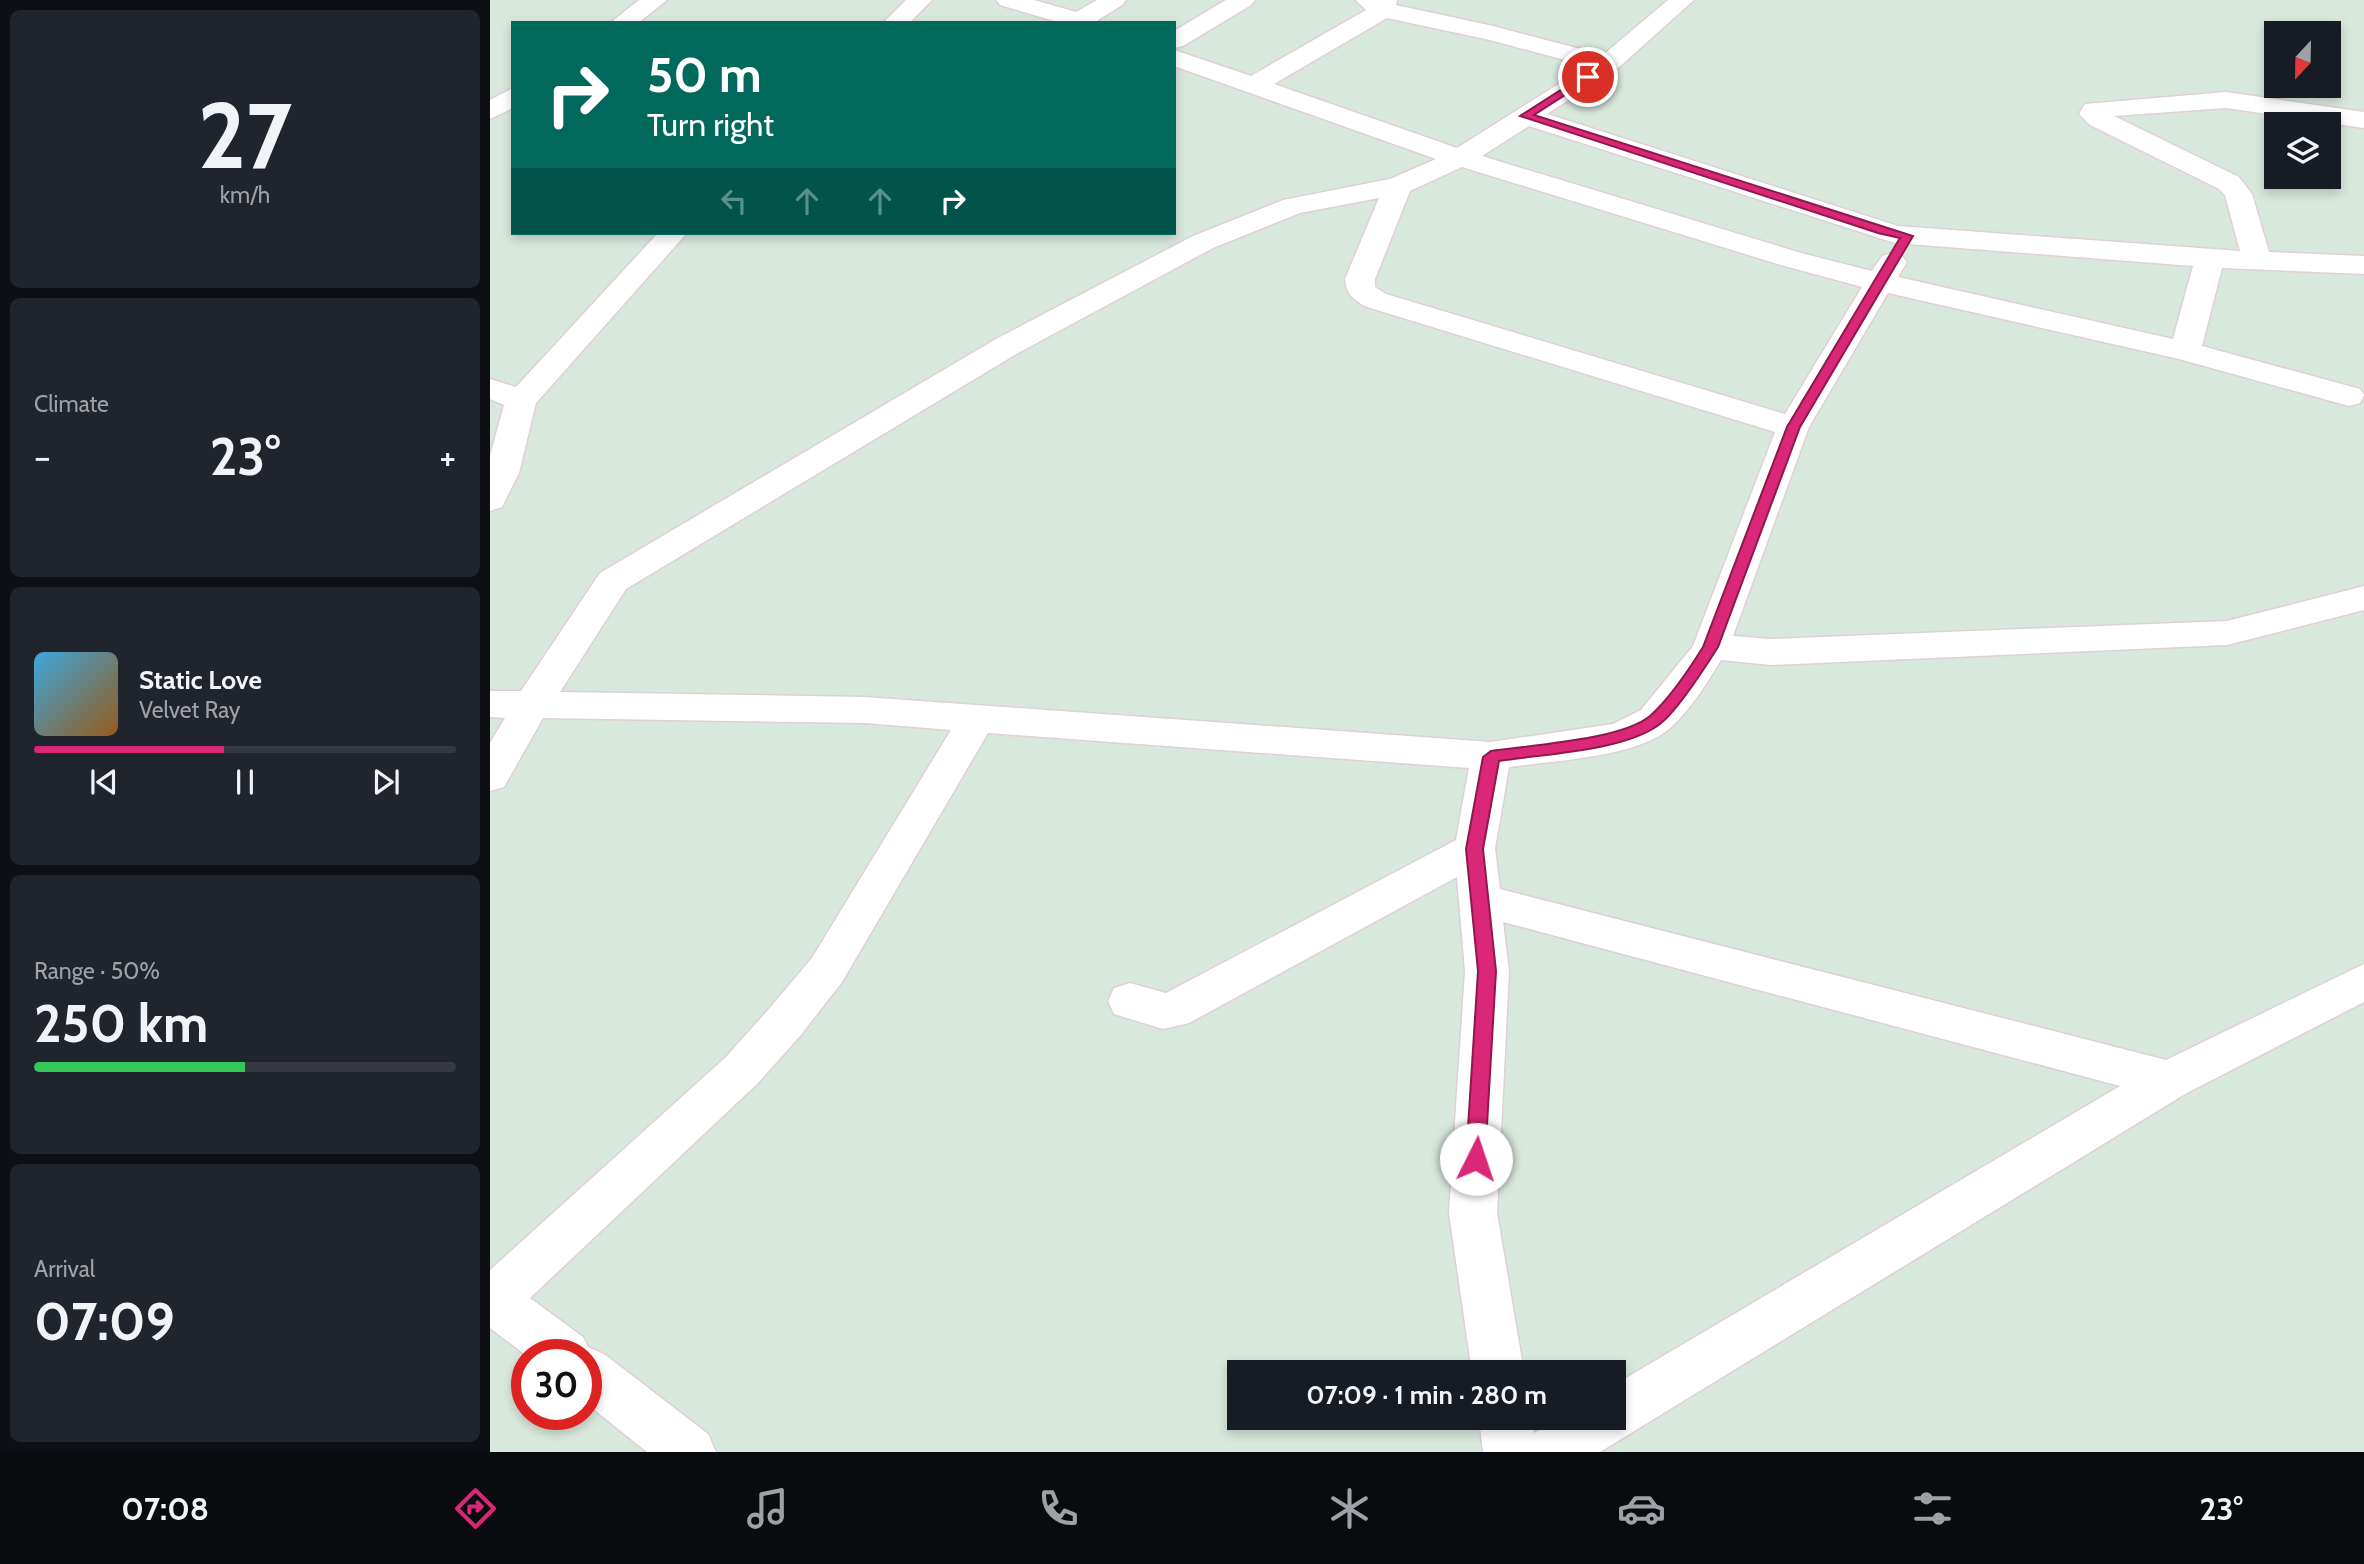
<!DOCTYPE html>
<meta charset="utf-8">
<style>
:root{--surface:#171b24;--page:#20242c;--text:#f1f3f6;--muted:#9ea1a6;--line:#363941;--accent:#db2777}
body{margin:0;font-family:Cabin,sans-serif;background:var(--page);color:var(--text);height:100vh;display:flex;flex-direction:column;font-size:26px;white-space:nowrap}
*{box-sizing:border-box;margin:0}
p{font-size:23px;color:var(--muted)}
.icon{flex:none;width:38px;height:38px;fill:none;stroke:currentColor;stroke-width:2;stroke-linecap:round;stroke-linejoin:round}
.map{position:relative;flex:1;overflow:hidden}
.details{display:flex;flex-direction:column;gap:10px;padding:10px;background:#0d0f14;width:490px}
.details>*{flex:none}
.top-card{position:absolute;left:21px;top:21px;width:665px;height:214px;border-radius:0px;box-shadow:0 4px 10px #0003;background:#00695c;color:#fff;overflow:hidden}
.needle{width:46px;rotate:202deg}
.buttons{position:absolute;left:1774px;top:21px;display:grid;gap:14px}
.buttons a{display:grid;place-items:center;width:77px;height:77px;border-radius:0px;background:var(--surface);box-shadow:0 4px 10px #0003;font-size:35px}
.speed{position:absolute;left:21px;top:1339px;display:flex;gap:14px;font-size:35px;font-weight:700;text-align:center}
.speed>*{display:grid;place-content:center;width:91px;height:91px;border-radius:50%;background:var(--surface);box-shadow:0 4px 10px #0003;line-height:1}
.speed .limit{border:10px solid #d22;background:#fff;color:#111}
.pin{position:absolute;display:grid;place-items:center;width:60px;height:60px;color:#fff;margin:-30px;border:4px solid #fff;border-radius:50%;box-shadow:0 2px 7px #0007}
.me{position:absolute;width:77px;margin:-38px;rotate:4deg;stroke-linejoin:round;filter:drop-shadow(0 0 5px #0008)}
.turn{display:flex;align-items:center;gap:24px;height:147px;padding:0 21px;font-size:32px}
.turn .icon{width:91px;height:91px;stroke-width:2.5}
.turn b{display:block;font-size:49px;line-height:60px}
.lanes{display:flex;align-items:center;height:66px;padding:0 21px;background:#0003;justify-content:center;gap:35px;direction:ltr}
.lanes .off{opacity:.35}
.big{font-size:52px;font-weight:700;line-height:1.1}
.details .tile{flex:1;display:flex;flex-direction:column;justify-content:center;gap:10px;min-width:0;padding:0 24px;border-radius:10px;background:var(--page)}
.details .dial{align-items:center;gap:0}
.dial b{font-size:91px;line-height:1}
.song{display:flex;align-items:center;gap:21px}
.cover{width:84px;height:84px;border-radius:10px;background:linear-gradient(135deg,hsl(200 70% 55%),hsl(30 70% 35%))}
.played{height:7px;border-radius:4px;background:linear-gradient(90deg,var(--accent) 45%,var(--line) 45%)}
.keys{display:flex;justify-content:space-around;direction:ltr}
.heat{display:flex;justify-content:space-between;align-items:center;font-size:38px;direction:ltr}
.charge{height:10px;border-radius:5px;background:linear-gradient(90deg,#34c759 50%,var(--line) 0)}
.trip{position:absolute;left:737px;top:1360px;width:399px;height:70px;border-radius:0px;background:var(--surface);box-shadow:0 4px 10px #0003;font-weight:700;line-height:70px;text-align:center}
.menu{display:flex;height:112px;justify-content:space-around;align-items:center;background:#090b0e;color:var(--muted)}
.menu .icon{width:49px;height:49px}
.menu .selected{color:var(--accent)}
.menu b{font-size:32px;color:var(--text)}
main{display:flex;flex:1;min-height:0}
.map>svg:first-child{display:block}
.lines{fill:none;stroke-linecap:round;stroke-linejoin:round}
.street-casing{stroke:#dfcfd7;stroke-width:3}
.secondary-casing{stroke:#dfcfd7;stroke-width:3}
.street{fill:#fff;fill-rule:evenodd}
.secondary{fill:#fff;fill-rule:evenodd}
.route{fill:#db2777;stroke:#8e194d;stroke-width:2}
</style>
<main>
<section class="details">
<div class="tile dial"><b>27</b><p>km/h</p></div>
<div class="tile"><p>Climate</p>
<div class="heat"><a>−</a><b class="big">23°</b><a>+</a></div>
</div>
<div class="tile">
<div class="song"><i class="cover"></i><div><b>Static Love</b><p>Velvet Ray</p></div></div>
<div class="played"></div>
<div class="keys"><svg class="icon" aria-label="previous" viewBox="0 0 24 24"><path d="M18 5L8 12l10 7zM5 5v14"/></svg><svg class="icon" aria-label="pause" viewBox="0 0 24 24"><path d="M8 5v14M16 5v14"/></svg><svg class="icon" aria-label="next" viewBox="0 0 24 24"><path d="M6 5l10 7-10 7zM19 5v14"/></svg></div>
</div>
<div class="tile"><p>Range · 50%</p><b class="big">250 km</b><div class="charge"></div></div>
<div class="tile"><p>Arrival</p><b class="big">07:09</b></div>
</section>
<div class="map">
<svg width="1874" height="1452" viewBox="0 0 1874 1452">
<rect width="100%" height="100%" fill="#d9e8dd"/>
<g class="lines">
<defs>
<g id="street">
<path d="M416,0H442L419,23H393Z"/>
<path d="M506,0H544L586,12L607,0H636L632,5L608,20L610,23H571L510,5Z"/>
<path d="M736,0H765L761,5L693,46L684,48V31Z"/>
<path d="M866,0H907L906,5L1003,26L1113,55L1178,0H1204L1127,69L1057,114L1408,226L1750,251L1735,195L1729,189L1600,125L1589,114L1595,104L1736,92L1874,112V128L1736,108L1624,116L1749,177L1762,194L1779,252L1874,256V274L1732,268L1712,346L1870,389L1874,395L1870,403L1859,406L1689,359L1398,293L1319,427L1243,636L1281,639L1737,621L1874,586V610L1737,645L1281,665L1231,660C1217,683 1200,711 1179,729C1147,757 1062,761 1019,767L1005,849L1010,889L1676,1060L1874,964V1002L1695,1094L1110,1452H993L989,1418H1041L1044,1433L1070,1418H1124V1385L1630,1086L1013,922L1019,971L1007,1213L1034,1372H982L959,1213L975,971L967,877L699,1023L673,1029L624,1014L618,1001L624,988L640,983L676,993L966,840L979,768L498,733L352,982L310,1036L268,1083L40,1298L93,1337L98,1347L114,1354L218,1434L226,1452H157L96,1403V1354L37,1356L0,1328V1270L236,1057L278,1010L322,958L461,730L375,723L53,718L14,787L0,791V743L15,718L0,717V691H31L110,573L506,339L703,236L793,200L900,179L946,159L684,66V50L761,76L876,10ZM897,18L1000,40L1097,66L967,148L784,84ZM1039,126L1405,243L1703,266L1683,339L1408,277L1417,262L1412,256L1402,253L1392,256L1382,271L1311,253L992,156ZM972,167L1291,265L1372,287L1295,414L896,294L885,287V279L920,191ZM889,198L855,279C856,294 863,298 874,306L1285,432L1203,646L1151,710L1123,724L1001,742L375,697L70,692L136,589L528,353L723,248L810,213Z"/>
<path d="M168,233H197L46,403L29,473L12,507L0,511V456L14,405L0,399V379L26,387Z"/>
</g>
<g id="secondary">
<path d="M149,0H177L148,23H120Z"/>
<path d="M23,88V108L0,119V100Z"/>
</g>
</defs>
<!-- street casing -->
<use href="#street" class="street-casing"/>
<!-- secondary casing -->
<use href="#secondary" class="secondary-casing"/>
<!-- street -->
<use href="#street" class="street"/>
<!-- secondary -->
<use href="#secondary" class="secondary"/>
</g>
<!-- route -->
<path class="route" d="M1094,75L1103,77L1044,115L1423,236L1310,427L1228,647C1216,666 1187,711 1170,724C1135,751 1053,754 1009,761L993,849L1006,971L995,1159L993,1165L986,1168L979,1165L976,1159L988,971L976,849L993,757L1001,751C1041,745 1131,740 1160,716C1179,699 1200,668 1213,647L1297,427L1410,238L1388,233L1030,116Z"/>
</svg>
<div class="buttons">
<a><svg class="needle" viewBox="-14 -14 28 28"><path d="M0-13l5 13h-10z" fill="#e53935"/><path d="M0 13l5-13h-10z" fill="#9ea1a6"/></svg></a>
<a><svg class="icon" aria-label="layers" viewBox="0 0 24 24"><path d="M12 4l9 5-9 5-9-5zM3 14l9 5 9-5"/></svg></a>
</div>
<div class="speed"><div class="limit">30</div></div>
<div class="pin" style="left:1098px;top:77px;background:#d93025"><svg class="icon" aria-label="arrive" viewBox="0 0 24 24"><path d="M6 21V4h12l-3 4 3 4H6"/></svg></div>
<svg class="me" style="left:986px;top:1159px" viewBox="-20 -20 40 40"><circle r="19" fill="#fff"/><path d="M0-13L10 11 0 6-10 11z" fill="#db2777"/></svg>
<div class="trip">07:09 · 1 min · 280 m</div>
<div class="top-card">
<div class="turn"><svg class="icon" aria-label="right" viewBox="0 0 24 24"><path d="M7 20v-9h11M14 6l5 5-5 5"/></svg><div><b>50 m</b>Turn right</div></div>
<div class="lanes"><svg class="icon off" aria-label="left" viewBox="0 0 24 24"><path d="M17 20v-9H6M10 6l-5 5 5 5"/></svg><svg class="icon off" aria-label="ahead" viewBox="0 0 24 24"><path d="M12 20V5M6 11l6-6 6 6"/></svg><svg class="icon off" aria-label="ahead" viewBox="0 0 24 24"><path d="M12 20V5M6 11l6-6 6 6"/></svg><svg class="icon" aria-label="right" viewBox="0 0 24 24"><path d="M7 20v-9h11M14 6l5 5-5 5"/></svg></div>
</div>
</div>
</main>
<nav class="menu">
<b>07:08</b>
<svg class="icon selected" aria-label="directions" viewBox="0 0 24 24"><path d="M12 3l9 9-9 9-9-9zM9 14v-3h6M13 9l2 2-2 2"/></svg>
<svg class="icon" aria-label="music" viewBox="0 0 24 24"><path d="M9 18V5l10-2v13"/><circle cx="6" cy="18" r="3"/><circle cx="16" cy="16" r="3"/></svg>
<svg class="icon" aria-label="phone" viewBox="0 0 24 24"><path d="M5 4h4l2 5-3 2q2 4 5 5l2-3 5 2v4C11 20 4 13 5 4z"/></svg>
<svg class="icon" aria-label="climate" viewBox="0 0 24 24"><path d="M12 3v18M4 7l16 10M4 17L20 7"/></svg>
<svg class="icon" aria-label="car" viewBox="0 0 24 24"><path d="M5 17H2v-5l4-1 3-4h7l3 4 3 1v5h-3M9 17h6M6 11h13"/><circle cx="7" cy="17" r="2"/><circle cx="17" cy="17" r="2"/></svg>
<svg class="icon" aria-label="filters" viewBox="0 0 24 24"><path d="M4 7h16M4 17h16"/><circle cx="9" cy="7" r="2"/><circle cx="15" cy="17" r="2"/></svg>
<b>23°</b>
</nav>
